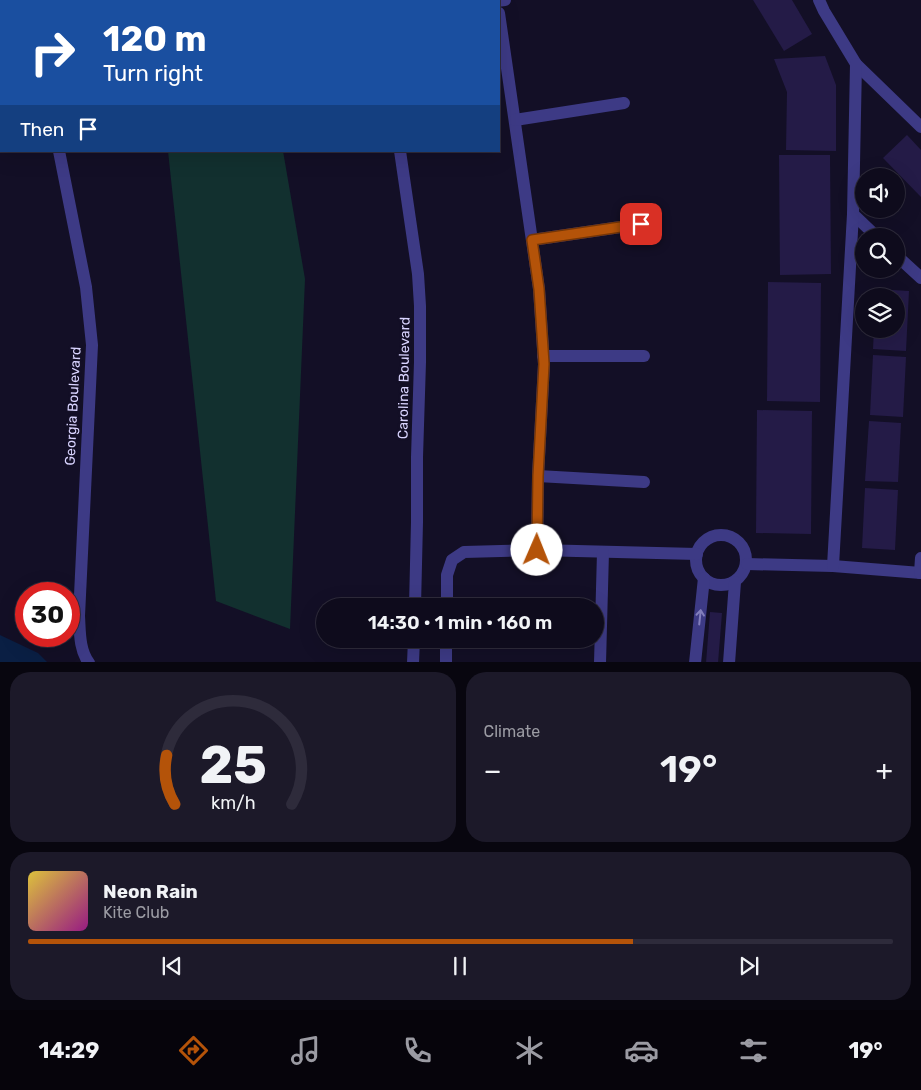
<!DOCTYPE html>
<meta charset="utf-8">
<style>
:root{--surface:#0e0b1c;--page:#1c1929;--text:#f1f3f6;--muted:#9b9ba3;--line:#2e2b3b;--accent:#b45309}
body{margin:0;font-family:Rubik,sans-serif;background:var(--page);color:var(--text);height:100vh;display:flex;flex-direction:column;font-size:19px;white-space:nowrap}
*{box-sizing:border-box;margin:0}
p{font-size:16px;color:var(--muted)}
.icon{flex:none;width:28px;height:28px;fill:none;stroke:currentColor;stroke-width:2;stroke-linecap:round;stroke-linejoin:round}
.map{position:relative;height:662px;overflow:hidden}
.side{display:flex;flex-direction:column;gap:10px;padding:10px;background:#08060f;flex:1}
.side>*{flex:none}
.top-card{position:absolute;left:0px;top:0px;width:500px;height:152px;box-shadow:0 5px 20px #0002,0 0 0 1px var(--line);background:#1a4fa0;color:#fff;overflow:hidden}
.buttons{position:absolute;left:855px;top:168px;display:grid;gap:10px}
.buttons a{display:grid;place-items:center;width:50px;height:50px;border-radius:50%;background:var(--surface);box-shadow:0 5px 20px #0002,0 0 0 1px var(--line);font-size:25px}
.speed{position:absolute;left:15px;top:582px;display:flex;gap:10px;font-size:25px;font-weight:700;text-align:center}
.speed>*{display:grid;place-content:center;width:65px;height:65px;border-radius:50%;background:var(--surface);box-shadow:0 5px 20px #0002,0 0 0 1px var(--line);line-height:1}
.speed .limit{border:8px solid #d22;background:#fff;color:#111}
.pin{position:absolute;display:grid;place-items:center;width:42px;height:42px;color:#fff;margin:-21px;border-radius:10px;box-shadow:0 2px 8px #0006}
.me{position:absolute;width:55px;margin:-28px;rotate:1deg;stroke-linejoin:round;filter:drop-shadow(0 0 4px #0008)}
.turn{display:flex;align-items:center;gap:18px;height:105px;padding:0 20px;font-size:22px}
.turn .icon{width:65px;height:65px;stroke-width:2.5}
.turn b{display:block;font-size:35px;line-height:42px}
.then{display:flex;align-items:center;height:48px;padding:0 20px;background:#0003;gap:10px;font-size:19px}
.big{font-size:38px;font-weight:600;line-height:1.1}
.side .card{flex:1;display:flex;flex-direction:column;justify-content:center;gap:8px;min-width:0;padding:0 18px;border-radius:20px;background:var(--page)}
.side .dial{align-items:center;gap:0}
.dial svg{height:130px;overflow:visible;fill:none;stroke:var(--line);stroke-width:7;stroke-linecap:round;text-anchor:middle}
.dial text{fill:var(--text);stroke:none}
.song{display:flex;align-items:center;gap:15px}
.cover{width:60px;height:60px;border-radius:8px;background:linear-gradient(135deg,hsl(50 70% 55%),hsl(310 70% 35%))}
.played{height:5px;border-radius:2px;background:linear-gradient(90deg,var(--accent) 70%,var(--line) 70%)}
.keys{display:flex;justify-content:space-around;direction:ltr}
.heat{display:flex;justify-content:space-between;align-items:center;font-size:28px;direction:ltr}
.side .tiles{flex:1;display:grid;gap:10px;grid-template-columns:1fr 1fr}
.card:last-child{grid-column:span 2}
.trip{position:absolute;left:316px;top:598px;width:288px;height:50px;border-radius:25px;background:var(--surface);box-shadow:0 5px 20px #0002,0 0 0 1px var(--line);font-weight:600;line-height:50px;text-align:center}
.tabs{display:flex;height:80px;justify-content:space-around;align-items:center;background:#06040b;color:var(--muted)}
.tabs .icon{width:35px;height:35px}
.tabs .current{color:var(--accent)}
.tabs b{font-size:22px;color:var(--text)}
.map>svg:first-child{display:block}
.green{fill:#12302f}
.water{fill:#0a1f44}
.building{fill:#241b47}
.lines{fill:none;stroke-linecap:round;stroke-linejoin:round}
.minor{stroke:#3d3a85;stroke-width:12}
.oneway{stroke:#837fbc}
.route-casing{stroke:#753606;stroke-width:12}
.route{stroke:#b45309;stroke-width:9}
.labels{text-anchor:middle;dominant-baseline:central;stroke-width:5;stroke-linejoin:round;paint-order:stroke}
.street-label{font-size:14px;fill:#d9d4ff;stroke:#130f26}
</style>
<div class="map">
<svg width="921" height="663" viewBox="0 0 921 663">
<rect width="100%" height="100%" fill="#130f26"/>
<!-- green -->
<g class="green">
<rect x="152" y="0" width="105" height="1"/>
<path d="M168,151H283L305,279L290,629L216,601Z"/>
</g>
<!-- water -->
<path class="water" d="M0,635L38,653L47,662H0Z"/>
<!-- building -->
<g class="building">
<path d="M753,0H792L812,34L784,51Z"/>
<path d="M825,56L836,85V151L786,150L787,92L774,59Z"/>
<path d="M907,135L921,150V197L883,158Z"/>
<path d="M779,155H830L831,274L780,275Z"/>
<path d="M768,282L821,283L820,402L767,401Z"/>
<path d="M876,289L909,291L906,351L873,349L874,329H896V296H876Z"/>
<path d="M873,355L906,357L903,417L870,415Z"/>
<path d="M757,410L812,411L811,534L756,533Z"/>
<path d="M869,421L901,423L898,482L865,481Z"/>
<path d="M865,488L898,490L895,550L862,548Z"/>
<path d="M710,612L722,613L718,663H706Z"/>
</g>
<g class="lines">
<!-- minor -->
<g class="minor">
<path d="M377,0V1"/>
<path d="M497,0V1L505,0"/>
<path d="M819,0L824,11L856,64L921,127"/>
<path d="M46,1V0"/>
<path d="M499,13L539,289L544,364L538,476L537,550"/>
<path d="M515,120L624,103"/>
<path d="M59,151L86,287L92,345L79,616C80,631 79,650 89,663"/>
<path d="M400,151L418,274L420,306V362L417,457V522L415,606"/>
<path d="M853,214L876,236"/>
<path d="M532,240L641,224"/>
<path d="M896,255L921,278"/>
<path d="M543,356H644"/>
<path d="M538,476L644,482"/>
<circle cx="721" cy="560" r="25"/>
<path d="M747,564L833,566L921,573"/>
<path d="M833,566L853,214L856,64"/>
<path d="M920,573L921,558"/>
<path d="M447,606V575L452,560L464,552L537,550L697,554"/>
<path d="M413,663L414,639"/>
<path d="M446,663V639"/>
<path d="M600,663L603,552"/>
<path d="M695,663L704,578"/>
<path d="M729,663L735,582"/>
</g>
</g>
<!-- one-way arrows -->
<defs><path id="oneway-shaft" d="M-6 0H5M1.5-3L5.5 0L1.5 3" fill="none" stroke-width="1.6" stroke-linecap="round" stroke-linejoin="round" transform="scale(1.25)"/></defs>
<use class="oneway" href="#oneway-shaft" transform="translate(700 617) rotate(-84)"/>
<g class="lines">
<defs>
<path id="route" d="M537,550L538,476L544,364L539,289L532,240L641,224"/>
</defs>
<!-- route casing -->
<use href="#route" class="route-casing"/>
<!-- route -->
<use href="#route" class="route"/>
</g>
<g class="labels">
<!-- street labels -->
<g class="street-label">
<text transform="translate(404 378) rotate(-89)">Carolina Boulevard</text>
<text transform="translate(73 406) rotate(-87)">Georgia Boulevard</text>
</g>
</g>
</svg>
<div class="buttons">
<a><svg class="icon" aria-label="sound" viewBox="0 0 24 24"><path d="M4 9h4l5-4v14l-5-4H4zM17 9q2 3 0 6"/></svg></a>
<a><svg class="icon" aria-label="search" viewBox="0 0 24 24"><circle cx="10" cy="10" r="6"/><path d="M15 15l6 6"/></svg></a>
<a><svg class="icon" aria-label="layers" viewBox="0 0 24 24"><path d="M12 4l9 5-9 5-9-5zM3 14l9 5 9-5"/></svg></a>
</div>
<div class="speed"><div class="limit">30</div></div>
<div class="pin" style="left:641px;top:224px;background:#d93025"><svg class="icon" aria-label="arrive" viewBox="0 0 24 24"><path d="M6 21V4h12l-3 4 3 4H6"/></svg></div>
<svg class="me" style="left:537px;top:550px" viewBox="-20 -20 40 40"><circle r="19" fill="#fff"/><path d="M0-13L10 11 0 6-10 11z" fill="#b45309"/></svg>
<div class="trip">14:30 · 1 min · 160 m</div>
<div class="top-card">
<div class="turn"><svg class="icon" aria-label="right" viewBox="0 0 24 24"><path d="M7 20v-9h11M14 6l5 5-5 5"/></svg><div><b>120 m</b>Turn right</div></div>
<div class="then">Then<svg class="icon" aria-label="arrive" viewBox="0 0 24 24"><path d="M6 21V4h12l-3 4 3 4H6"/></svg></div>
</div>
</div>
<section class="side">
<div class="tiles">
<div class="card dial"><svg viewBox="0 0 100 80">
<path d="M14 69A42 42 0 1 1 86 69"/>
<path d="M14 69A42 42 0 0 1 9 39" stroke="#b45309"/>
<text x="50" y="56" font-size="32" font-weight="700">25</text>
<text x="50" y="72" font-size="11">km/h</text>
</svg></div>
<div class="card"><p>Climate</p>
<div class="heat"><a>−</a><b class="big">19°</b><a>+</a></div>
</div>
<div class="card">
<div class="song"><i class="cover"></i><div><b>Neon Rain</b><p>Kite Club</p></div></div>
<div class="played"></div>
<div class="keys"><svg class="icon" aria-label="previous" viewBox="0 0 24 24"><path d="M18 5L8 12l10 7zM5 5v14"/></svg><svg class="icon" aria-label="pause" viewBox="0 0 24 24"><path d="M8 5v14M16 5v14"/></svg><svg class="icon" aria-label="next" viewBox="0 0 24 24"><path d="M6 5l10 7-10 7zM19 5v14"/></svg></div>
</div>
</div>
</section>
<nav class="tabs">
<b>14:29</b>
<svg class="icon current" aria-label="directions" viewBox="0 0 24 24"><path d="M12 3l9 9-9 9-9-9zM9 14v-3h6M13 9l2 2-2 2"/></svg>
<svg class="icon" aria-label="music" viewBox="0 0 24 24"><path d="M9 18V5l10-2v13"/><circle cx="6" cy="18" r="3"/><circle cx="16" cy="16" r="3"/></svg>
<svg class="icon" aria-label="phone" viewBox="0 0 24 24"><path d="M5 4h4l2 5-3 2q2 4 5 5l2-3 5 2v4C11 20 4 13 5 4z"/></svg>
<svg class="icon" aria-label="climate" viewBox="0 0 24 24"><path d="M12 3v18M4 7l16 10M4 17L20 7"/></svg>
<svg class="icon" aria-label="car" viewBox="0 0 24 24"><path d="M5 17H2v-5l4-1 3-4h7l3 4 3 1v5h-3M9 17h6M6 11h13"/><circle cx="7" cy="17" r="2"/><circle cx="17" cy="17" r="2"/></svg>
<svg class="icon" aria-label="filters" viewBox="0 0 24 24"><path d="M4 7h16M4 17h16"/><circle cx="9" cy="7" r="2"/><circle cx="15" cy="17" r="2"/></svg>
<b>19°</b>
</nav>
